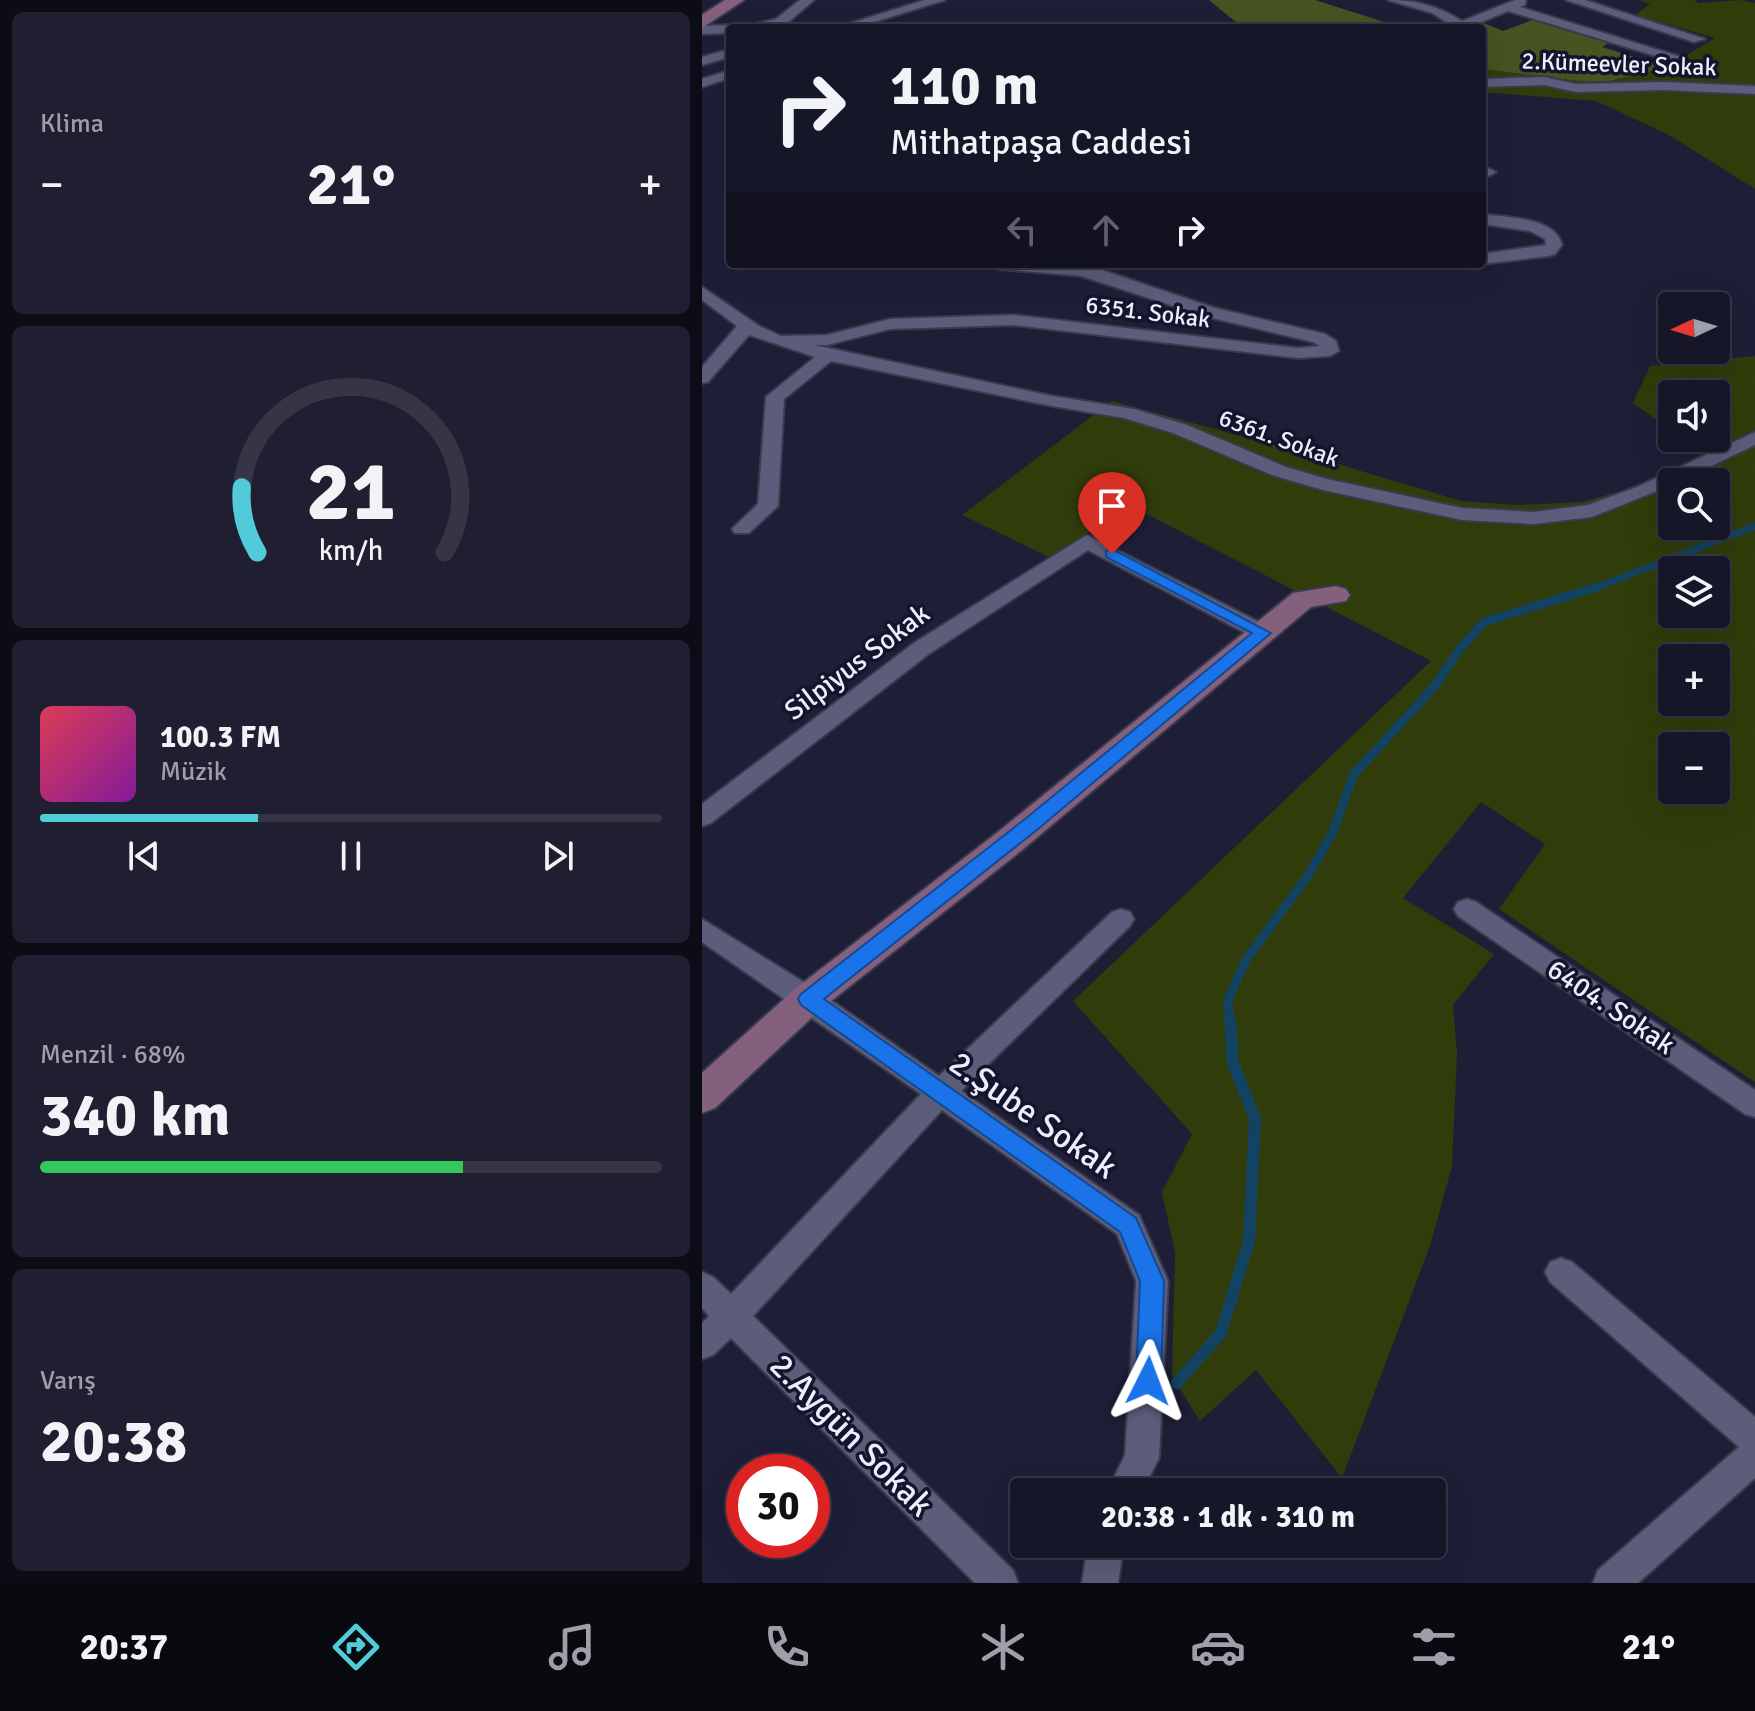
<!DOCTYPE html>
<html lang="tr">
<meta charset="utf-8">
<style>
:root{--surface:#161629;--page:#1f1f31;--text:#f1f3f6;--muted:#9e9fa8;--line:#353546;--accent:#52cbd8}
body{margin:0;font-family:Signika,sans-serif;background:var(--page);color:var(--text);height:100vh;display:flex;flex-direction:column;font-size:30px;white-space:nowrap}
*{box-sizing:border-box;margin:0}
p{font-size:26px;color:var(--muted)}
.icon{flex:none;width:44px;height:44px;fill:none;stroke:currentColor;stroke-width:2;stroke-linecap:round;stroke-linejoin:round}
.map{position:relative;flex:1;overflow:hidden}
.sheet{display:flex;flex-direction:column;gap:12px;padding:12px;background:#0c0c17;width:702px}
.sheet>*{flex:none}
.top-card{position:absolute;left:24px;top:24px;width:760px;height:244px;border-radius:8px;box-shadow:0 8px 32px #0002,0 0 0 2px var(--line);background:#161629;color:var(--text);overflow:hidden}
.needle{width:52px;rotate:266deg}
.controls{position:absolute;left:956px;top:292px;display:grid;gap:16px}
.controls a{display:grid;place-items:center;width:72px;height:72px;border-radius:8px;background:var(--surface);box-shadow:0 8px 32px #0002,0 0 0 2px var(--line);font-size:40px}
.speed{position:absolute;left:24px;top:1454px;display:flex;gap:16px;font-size:40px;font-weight:700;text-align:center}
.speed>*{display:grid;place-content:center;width:104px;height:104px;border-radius:50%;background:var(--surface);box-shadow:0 8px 32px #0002,0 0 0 2px var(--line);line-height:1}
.speed .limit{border:12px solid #d22;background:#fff;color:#111}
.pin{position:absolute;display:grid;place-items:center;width:68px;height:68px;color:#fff;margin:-82px -34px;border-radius:50% 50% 50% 0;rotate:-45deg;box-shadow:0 0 8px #0007}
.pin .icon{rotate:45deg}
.me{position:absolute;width:88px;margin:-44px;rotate:3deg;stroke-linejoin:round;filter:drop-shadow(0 0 6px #0008)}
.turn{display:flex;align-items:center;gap:28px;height:168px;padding:0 32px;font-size:36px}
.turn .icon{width:104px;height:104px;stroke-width:2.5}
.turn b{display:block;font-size:56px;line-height:68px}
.lanes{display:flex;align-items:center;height:76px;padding:0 32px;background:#0003;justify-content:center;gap:40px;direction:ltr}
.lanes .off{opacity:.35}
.big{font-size:60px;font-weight:700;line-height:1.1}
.sheet .tile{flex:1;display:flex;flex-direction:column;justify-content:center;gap:12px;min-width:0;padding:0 28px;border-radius:12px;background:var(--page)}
.sheet .dial{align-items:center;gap:0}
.dial svg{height:208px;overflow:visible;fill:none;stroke:var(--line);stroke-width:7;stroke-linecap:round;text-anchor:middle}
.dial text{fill:var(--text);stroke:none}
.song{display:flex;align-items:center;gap:24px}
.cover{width:96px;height:96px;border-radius:12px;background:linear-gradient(135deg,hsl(350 70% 55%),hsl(290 70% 35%))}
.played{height:8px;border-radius:4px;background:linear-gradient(90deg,var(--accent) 35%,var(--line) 35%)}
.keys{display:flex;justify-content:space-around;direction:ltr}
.heat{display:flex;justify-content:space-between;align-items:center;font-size:44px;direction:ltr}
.charge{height:12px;border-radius:6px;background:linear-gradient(90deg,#34c759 68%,var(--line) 0)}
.trip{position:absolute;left:308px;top:1478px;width:436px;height:80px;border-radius:8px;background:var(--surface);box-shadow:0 8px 32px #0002,0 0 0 2px var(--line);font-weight:700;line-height:80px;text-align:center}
.menu{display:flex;height:128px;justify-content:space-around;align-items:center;background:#090910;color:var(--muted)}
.menu .icon{width:56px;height:56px}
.menu .active{color:var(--accent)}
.menu b{font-size:36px;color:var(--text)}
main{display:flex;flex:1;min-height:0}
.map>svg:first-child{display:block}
.green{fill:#313c0b;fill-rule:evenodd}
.forest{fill:#475321}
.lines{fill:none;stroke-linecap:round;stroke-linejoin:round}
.stream-far2{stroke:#134363;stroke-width:7}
.stream-far1{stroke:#134363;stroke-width:9}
.stream{stroke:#134363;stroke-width:12}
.street-casing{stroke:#3a3a4e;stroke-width:4}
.secondary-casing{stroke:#3a3a4e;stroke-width:4}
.street{fill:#5b5d7a;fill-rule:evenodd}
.secondary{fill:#84607d;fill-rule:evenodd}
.route{fill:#1a73e8;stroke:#114b97;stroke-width:2}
.labels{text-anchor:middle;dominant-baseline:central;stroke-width:7;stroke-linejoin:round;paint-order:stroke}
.far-street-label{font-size:24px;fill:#edeefc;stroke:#15142c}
.street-label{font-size:28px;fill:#edeefc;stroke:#15142c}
.near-street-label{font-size:34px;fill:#edeefc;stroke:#15142c}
</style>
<main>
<section class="sheet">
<div class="tile"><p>Klima</p>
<div class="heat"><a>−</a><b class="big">21°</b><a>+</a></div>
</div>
<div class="tile dial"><svg viewBox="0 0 100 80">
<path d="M14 69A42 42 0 1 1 86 69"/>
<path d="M14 69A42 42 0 0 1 8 44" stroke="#52cbd8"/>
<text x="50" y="56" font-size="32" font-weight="700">21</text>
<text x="50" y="72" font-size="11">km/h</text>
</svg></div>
<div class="tile">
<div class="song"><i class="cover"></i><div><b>100.3 FM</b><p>Müzik</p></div></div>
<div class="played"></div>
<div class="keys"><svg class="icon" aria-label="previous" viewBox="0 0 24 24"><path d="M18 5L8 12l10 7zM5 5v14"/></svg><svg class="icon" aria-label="pause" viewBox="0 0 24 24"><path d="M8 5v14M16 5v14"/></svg><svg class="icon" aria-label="next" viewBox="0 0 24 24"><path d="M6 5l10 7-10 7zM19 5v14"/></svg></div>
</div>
<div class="tile"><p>Menzil · 68%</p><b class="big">340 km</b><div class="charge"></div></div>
<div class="tile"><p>Varış</p><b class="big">20:38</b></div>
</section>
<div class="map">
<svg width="1053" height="1583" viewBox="0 0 1053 1583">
<rect width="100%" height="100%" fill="#1e1e37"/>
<!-- green -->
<g class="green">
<path d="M936,0H992L997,3L1039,0L1053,3V189L967,135L894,101L780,92V69L877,81L965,67L1013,38L933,15L948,4Z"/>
<path d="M1053,356V1082L797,909L843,844L779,802L701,898L792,954L751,1005L755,1053L750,1166L728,1246L640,1478L554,1370L498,1421L470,1376L473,1253L460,1192L490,1134L371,1001L729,661L429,506L347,557L260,515L410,401L579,447L759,501L814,505L880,502L941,485L1001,455L979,438H1014V394H970V431L931,403L948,366ZM970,482H1014V526H970ZM970,570H1014V614H970ZM970,658H1014V702H970ZM970,746H1014V790H970Z"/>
</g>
<!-- forest -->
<g class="forest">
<path d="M507,0H613L701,28H541Z"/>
<path d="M841,16L918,36L900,47L965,67L907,81H877L780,69V28H764L779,22L801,31Z"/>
</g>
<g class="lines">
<!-- stream-far2 -->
<path class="stream-far2" d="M890,589L1053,526"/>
<!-- stream-far1 -->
<path class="stream-far1" d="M528,1022L526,1000L544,960L605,877L630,834L652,774L733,686L757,650L782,622L895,587"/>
<!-- stream -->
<path class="stream" d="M475,1383L519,1333L547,1241L553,1119L531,1063L528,1020"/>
<defs>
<g id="street">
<path d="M98,0H112L83,25L36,28L74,19Z"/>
<path d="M223,0H243L153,28H133Z"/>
<path d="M686,0C715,0 736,6 760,21L813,0H824L823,5L818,7L979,57L967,60L806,11L765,28H748L749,25L730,13Z"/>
<path d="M864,0H883L1003,39L992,42Z"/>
<path d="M0,26L28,25L34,28H28V33L0,34Z"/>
<path d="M28,49V57L0,65V57Z"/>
<path d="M28,70V78L0,87V79Z"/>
<path d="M842,77L874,84L961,82L1053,86V94L961,90L874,92L842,85L780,87V79Z"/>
<path d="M780,165L794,172L787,176L780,174Z"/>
<path d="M780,214C804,218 853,216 860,245L853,254L847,256L780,264V254L844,245L843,239L828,231L780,224Z"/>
<path d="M289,264H382L513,308L623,334L634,341L637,351L628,356L596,358L311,325L188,329L125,345H112L350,396L432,409L485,425L584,467L625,479L760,508L832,512L886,505L935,487L1053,432V445L976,482H970V485L890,517L832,524L760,520L621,490L570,475L471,433L422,418L350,406L129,361L82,399L76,506L47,533H33L30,529L56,504L64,397L113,357L47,335L6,382L0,383V367L35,326L0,300V287L57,326L79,336L125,335L188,319L311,315L596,348L618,346L611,342L502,316L379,276L297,269Z"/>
<path d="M385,535L569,628L572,633L569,638H553L386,550L228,653L9,823L0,826V804L212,643Z"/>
<path d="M765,899L774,902L1053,1090V1117L1043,1114L756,916L752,909L756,902Z"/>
<path d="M419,909L428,912L432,919L428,926L259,1091L437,1215L466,1281L457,1458L440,1492H405L423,1455L434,1281L415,1234L240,1110L51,1316L311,1570L316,1583H273L29,1338L11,1355L0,1359V1323L7,1316L0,1308V1272L11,1277L29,1294L219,1094L0,942V919L116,991L237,1076L410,912Z"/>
<path d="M859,1258L870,1262L1053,1417V1478L936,1583H891L896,1570L1037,1447L848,1282L843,1272L848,1262Z"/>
<path d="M386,1544H422L416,1583H380Z"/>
</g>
<g id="secondary">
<path d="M23,0H42L0,28V15Z"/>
<path d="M634,586L644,589L648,595L644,601L609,607L320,850L119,1009L13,1108L0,1113V1073L93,989L296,832L591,593Z"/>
</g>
</defs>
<!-- street casing -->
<use href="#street" class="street-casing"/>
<!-- secondary casing -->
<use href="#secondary" class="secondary-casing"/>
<!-- street -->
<use href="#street" class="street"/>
<!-- secondary -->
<use href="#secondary" class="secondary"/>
</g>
<!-- route -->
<path class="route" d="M410,549L569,633L336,829L122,999L434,1218L462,1281L459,1381L455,1390L446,1393L437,1390L434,1381L438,1281L418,1232L99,1005L96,999L99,994L323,819L550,633L404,557V551Z"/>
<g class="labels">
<!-- far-street labels -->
<g class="far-street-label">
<text transform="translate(917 64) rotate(2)">2.Kümeevler Sokak</text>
<text transform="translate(446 312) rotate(7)">6351. Sokak</text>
<text transform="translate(577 438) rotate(20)">6361. Sokak</text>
</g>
<!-- street labels -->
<g class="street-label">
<text transform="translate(155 662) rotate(-37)">Silpiyus Sokak</text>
<text transform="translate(909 1007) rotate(34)">6404. Sokak</text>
</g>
<!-- near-street labels -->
<g class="near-street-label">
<text transform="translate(331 1115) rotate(35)">2.Şube Sokak</text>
<text transform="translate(149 1435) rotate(45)">2.Aygün Sokak</text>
</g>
</g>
</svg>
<div class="controls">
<a><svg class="needle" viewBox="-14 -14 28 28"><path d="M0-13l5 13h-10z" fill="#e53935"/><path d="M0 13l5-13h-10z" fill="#9e9fa8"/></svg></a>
<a><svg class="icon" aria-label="sound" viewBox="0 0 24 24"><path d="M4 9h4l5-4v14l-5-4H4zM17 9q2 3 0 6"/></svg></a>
<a><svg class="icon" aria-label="search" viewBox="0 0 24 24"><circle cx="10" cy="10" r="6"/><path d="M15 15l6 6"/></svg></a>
<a><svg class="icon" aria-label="layers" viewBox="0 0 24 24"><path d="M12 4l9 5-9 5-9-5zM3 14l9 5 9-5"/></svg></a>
<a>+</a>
<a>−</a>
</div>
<div class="speed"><div class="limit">30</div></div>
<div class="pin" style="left:410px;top:554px;background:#d93025"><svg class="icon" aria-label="arrive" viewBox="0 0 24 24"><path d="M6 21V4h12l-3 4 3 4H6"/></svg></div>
<svg class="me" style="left:446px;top:1381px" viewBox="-20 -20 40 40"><path d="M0-17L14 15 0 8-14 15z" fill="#1a73e8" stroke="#fff" stroke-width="4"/></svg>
<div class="trip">20:38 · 1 dk · 310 m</div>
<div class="top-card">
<div class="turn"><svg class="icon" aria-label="right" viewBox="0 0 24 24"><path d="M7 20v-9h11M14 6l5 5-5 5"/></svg><div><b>110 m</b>Mithatpaşa Caddesi</div></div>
<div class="lanes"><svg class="icon off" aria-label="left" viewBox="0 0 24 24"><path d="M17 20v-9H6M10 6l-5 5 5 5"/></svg><svg class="icon off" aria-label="ahead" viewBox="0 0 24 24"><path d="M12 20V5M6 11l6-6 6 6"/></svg><svg class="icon" aria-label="right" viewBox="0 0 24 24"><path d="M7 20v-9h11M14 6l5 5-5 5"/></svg></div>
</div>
</div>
</main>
<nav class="menu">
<b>20:37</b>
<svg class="icon active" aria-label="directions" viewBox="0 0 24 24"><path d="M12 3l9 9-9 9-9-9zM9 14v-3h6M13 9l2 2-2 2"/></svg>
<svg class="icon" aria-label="music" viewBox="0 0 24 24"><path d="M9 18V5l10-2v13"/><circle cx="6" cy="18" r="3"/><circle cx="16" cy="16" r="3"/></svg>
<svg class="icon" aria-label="phone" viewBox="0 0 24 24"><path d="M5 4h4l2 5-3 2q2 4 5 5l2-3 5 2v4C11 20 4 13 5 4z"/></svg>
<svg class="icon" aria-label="climate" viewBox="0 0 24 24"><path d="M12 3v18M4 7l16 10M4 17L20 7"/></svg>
<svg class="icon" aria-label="car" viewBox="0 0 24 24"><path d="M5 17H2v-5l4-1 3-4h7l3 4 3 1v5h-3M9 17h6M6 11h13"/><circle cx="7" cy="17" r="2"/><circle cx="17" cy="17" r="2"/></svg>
<svg class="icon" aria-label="filters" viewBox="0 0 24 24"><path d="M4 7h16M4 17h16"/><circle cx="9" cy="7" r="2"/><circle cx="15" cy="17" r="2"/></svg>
<b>21°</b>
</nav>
